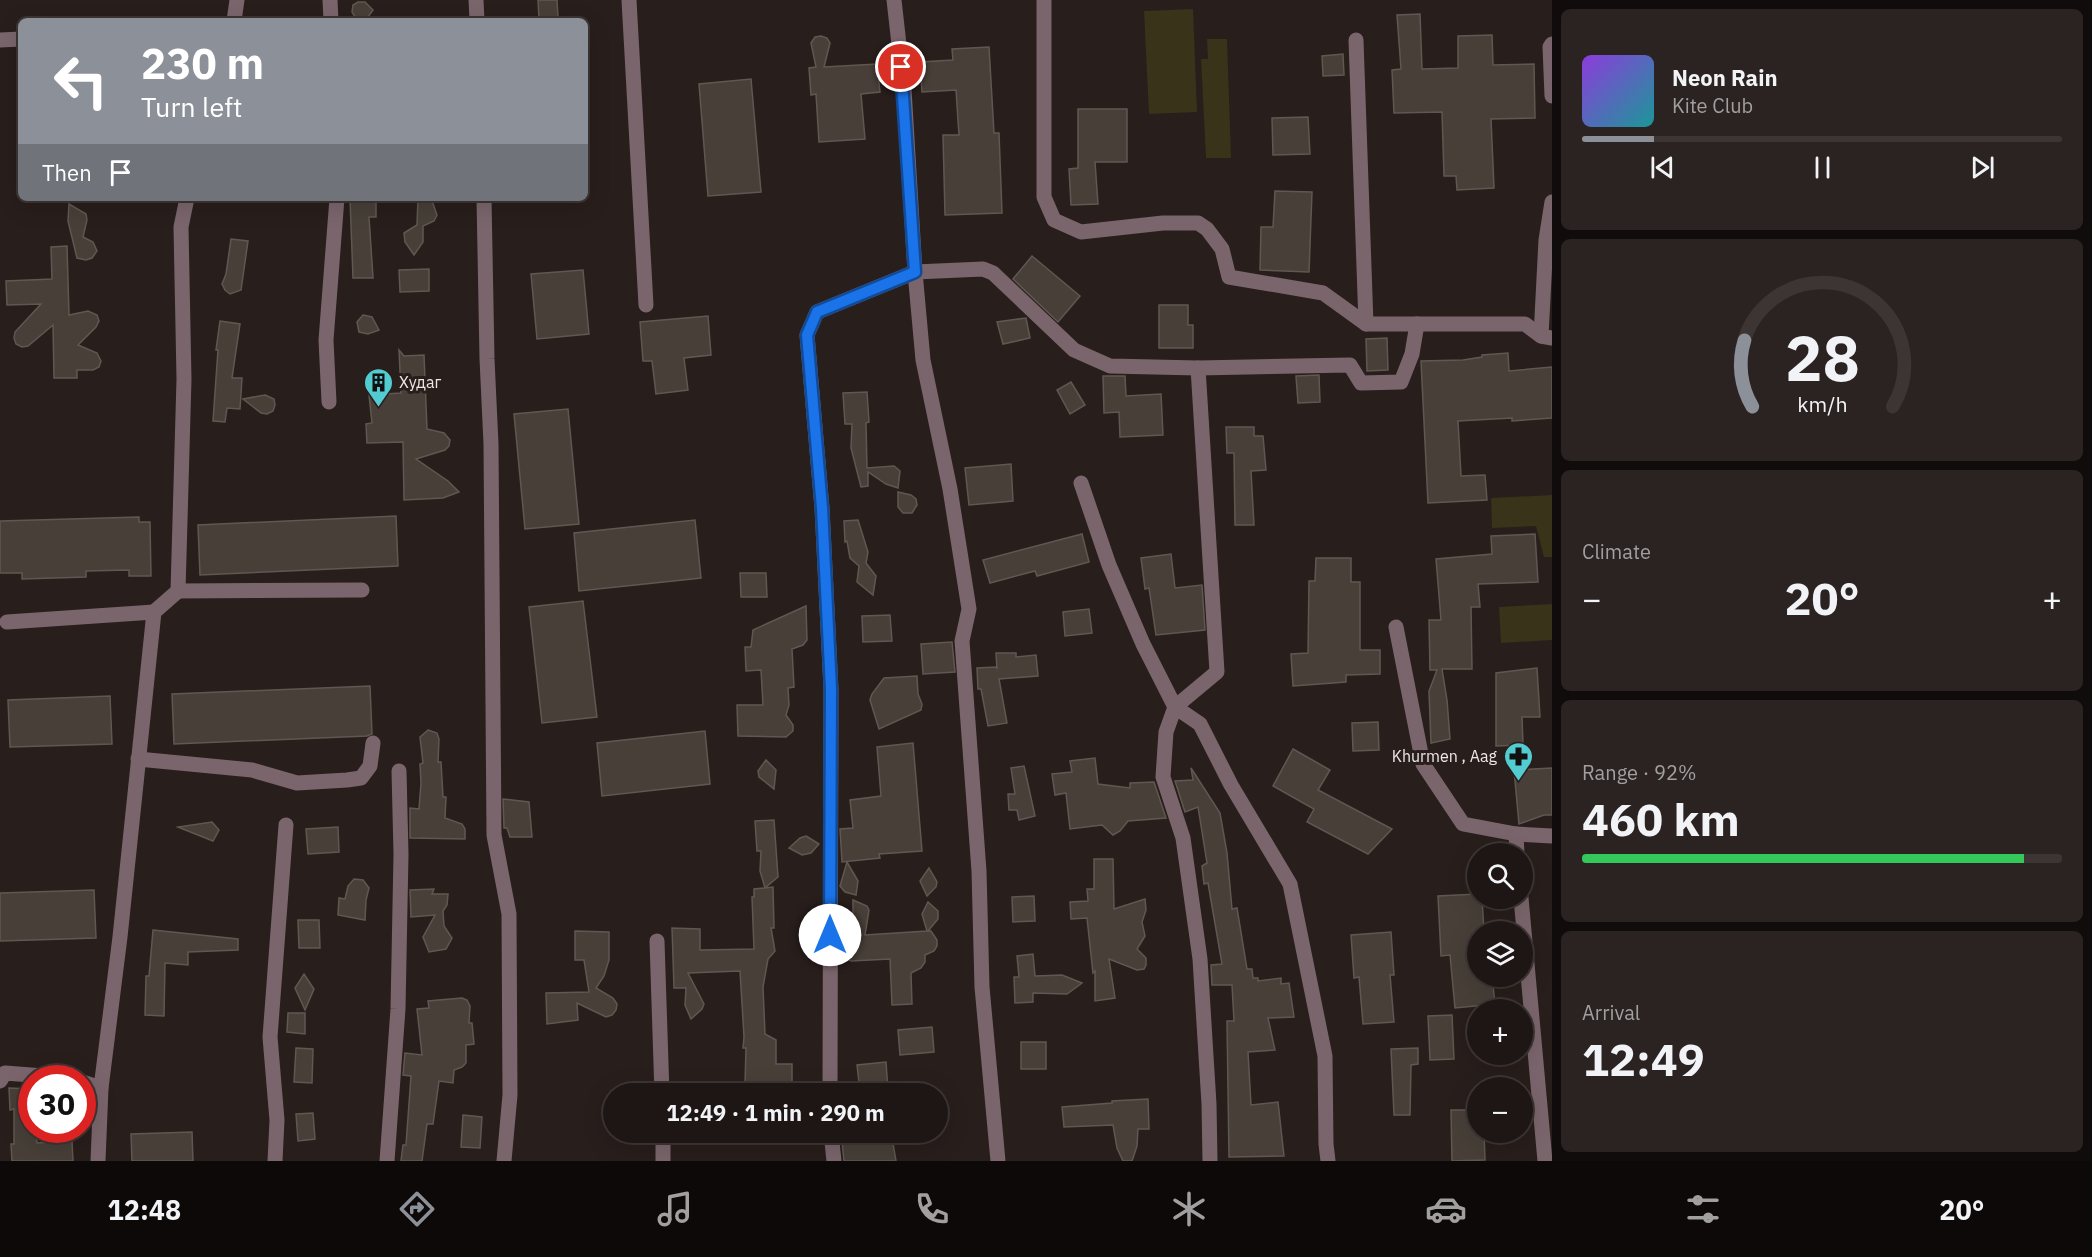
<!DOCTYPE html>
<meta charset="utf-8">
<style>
:root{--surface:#1e1615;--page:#2b2322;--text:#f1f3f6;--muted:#a19fa0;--line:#3c3534;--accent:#8c9099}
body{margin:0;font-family:"IBM Plex Sans",sans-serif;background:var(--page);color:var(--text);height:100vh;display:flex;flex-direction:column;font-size:22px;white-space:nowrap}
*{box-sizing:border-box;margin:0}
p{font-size:20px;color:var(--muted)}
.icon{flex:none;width:33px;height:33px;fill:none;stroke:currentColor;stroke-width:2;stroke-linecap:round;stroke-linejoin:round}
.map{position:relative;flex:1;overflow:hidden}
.details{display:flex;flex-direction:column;gap:9px;padding:9px;background:#100c0c;width:540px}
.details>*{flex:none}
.guide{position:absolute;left:18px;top:18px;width:570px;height:183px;border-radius:9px;box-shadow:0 6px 24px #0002,0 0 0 2px var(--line);background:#8c9099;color:#fff;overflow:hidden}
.fabs{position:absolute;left:1467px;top:843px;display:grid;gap:12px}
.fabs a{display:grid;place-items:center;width:66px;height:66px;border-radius:50%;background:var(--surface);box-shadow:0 6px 24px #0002,0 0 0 2px var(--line);font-size:30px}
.speed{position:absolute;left:18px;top:1065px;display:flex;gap:12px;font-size:30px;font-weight:700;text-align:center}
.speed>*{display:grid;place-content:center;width:78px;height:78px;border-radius:50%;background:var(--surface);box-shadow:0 6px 24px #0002,0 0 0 2px var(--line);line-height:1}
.speed .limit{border:9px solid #d22;background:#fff;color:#111}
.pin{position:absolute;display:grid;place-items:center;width:51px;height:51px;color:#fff;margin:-26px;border:3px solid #fff;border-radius:50%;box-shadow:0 2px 6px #0007}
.me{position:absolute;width:66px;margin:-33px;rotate:0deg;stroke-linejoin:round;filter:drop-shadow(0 0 4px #0008)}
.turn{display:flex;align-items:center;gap:21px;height:126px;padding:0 24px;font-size:27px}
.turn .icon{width:78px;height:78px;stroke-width:2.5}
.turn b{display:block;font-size:42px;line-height:51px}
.then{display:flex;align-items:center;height:57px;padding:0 24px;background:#0003;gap:12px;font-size:22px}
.big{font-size:45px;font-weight:800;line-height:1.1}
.details .widget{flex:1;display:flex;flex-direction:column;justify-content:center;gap:9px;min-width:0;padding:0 21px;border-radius:9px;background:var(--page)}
.details .dial{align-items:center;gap:0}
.dial svg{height:156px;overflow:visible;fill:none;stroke:var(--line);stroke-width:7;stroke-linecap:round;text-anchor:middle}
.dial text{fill:var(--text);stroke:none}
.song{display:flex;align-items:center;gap:18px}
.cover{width:72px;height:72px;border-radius:9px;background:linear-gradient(135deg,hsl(270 70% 55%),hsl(180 70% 35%))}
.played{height:6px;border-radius:3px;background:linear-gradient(90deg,var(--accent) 15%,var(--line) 15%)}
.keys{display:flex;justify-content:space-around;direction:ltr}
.heat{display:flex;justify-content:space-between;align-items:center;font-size:33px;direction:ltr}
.charge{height:9px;border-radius:4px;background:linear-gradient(90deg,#34c759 92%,var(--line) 0)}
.trip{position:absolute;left:603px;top:1083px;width:345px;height:60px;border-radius:30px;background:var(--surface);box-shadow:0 6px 24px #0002,0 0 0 2px var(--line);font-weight:800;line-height:60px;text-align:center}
.tabs{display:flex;height:96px;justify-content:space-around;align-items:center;background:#0c0908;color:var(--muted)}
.tabs .icon{width:42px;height:42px}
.tabs .on{color:var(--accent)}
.tabs b{font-size:27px;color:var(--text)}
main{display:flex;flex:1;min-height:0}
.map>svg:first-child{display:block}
.green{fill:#383319}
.building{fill:#473f38;stroke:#605850;stroke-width:1.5}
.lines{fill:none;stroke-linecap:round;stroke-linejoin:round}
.minor{stroke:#7a656c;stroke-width:15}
.route-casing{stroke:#114b97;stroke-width:15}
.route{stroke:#1a73e8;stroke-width:10}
.labels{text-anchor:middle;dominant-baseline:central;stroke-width:6;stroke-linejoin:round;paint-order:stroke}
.poi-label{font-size:16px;fill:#eee7e6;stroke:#281e1c;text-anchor:start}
</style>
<main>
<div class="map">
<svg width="1552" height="1161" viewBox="0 0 1552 1161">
<rect width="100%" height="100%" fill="#281e1c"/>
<!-- green -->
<g class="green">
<path d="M1193,9L1197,112L1149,114L1144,11Z"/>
<path d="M1207,39H1227L1231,158H1206L1201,59H1208Z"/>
<path d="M1552,495V557H1544L1536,526L1492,528L1491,498Z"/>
<path d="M1552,604V640L1501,643L1499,607Z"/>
</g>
<!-- building -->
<g class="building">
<path d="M538,0H557L558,17L539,19Z"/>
<path d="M358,2H365L373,10L368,17L363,21L357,20L352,12L353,5Z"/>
<path d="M1420,14L1422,69L1458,68V36L1492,35L1493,65L1534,64L1535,118L1491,119L1494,188L1457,190L1456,176H1444L1442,112L1394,113L1392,70L1401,69L1397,15Z"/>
<path d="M821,36L827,38L830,43L824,67L877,64L880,92L861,94L865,139L819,142L816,94L811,95L809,68L816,67L811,43L815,37Z"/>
<path d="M989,47L994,133H999L1002,213L945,215L943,135H959L956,90L922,92L920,62L953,60L952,49Z"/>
<path d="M1343,54L1344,75L1323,76L1322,56Z"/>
<path d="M751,79L761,192L708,196L699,84Z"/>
<path d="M1078,109H1127V162H1095L1098,204L1071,205L1069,169L1078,168Z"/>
<path d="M1308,117L1310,154L1273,155L1272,118Z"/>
<path d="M1275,191L1312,192L1309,272L1260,270L1261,227H1273Z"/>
<path d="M350,198H376V217H369L373,278H353Z"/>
<path d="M418,198H431L437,215L434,221L423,226V242L414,255L405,242L404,233L417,225Z"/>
<path d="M69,204L86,214L87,220L83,237L93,242L97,251L92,258L86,260L77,258L68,221Z"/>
<path d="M231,239L248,241L241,290L230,294L225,290L222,284L226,274Z"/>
<path d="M67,246L69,315L88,311L97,315L99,321L96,327L78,345L97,353L101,361L99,367L93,370H77V378H54L53,325L28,346L22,347L16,344L14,338L15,332L41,304L7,305L6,281L52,279L51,247Z"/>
<path d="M1032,256L1080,296L1058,322L1013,279Z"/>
<path d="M429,269V291L400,292L399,270Z"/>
<path d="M583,270L589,334L537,339L531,274Z"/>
<path d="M1159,305H1188V325H1193V348H1159Z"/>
<path d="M363,315L372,317L379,330L368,334L359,332L357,322Z"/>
<path d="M708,316L711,355L684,358L688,390L656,394L652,361H643L640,322Z"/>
<path d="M1026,318L1030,338L1003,344L997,322Z"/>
<path d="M220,321L240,324L232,378H242L240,409L227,408L225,422L213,421L218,350H216Z"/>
<path d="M1387,338L1388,370L1367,371L1366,339Z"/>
<path d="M399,350L404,356L424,355L427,429L444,433L450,440L449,446L445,450L416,459L448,481L459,492L443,498L404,500L403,442L367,443L366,424L372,423L369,395L401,393Z"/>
<path d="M1508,353L1509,371L1552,367V418L1512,421V418L1458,421L1461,476L1485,475L1487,500L1428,503L1421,361L1463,360L1482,357V355Z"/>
<path d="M1319,375L1320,402L1298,403L1296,376Z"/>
<path d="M1103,376H1125L1126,396L1161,394L1163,435L1120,437L1119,412L1104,413Z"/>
<path d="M1071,382L1085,405L1070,414L1057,390Z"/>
<path d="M867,392L869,422L866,423L867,468L894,466L900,471L898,488L886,484L868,472V486L861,487L851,448L852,424H845L843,393Z"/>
<path d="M265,395L274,399L275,405L273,411L267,414L261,413L243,399Z"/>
<path d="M568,409L579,524L525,529L514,414Z"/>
<path d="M1226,427H1254V436H1263L1266,470L1251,471L1254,525H1235L1234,453H1227Z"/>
<path d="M1011,464L1013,501L969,505L965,468Z"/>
<path d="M898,492L911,495L916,499L917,505L912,513H903L898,507Z"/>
<path d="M396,516L398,566L200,575L198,525Z"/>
<path d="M139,517V522H150L151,576H129V570L86,571V577L22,579V573H0V521Z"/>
<path d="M695,520L701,578L579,591L574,533Z"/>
<path d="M858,520L868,552L866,563L876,576L873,595L857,582L859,566L850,558L847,541L845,542L844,521Z"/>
<path d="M1082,534L1089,562L1037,576L1035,571L990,583L983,560Z"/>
<path d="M1535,534L1538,582L1478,584L1480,607H1471L1472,669H1442L1447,700L1450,739L1431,743L1429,691L1437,670H1430L1429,620H1441L1436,559L1492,554L1491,536Z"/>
<path d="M1171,554L1175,588L1202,585L1205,630L1156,635L1149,588L1145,589L1141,558Z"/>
<path d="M1316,558H1351V582H1360V650H1380V674L1346,675V682L1293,686L1291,654L1308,653L1309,581H1315Z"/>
<path d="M740,573H766L767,597H741Z"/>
<path d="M583,601L597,717L542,723L529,607Z"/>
<path d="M806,606L807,640L803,645L792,649L794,687L788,688L789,705L786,715L793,725V731L786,737L738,736L737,705H763L761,670L746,671L745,647H751L753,630Z"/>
<path d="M1089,609L1092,633L1065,636L1063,612Z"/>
<path d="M890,615L892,641L863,642L862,616Z"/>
<path d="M952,642L955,672L923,674L921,644Z"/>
<path d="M996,653H1016V657L1036,655L1038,676L999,679L1007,723L988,726L981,689H978L977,668L997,667V669Z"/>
<path d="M1537,668L1540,717H1522L1523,745L1496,746V673Z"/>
<path d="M917,676L918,694L922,704L921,710L879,729L870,700L872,694L884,678Z"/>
<path d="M370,686L372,734L367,736L174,744L172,694Z"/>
<path d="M110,696L112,744L10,747L8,700Z"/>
<path d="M1378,722L1379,750L1353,751L1352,723Z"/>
<path d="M428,730L437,733L439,739L438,762H441L443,797H446L445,818L462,824L465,829V839L410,838V808L419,809L421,783L420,764L423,763L420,737Z"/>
<path d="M705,731L710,784L602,796L597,743Z"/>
<path d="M913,743L922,851L879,854L880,858L842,862L840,829L853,828L850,800L881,796L877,747Z"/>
<path d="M1293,749L1330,770L1318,790L1392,829L1368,854L1307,822L1314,809L1273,786Z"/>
<path d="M1095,758L1098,784L1130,788V783L1154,782L1166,818L1128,821L1120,831L1113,835L1102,825L1070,829L1066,793L1055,795L1052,774L1072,772L1070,761Z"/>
<path d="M766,760L776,770L774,789L759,777L758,771Z"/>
<path d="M1024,766L1035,816L1019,820L1017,810H1009L1008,794H1015L1011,768Z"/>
<path d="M1191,768L1220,813L1227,853L1232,909L1237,908L1247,969H1252L1253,978H1258V981L1281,978V984L1289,983L1294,1017L1268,1018L1275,1050L1248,1052L1251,1105L1278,1102L1284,1156L1229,1157L1227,1021H1234L1232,985H1212L1211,965L1222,964L1208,883L1204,884L1202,866L1207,863L1198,807L1185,812L1175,781L1193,780Z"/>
<path d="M1552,768V815H1544L1519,824L1514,770Z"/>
<path d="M503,799L529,802L532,837H510L507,828H504Z"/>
<path d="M774,820L778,877L765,888L773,887L774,928H771L775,951L768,959L763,987L765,1034L776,1040V1064H792V1085L745,1084L746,1048H743L744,1037L740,971L688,973L704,1004L702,1009L691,1019L685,1005L686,988H674L672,928L700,929V950L754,949L752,897H754V889L765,888L760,871L761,851H757L755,821Z"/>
<path d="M212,822L219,830L213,841L178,827Z"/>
<path d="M338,827L339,852L308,854L306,829Z"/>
<path d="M806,836L819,844L811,853L802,855L789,848L800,838Z"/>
<path d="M1094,859H1113L1114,909L1145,899L1146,910L1142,922L1145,936L1137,949L1146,958V965L1144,969L1137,970L1109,959L1115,998L1095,1001V971L1093,973L1087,918L1071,919L1070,902L1088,901L1087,889H1094Z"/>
<path d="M847,862L858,881L856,895L845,892L840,886Z"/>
<path d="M929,868L937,882L936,887L927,896L920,881Z"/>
<path d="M354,879L363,880L369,888L366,900L365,920L338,915L339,898L345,899L348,886Z"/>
<path d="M434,889L432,894H448L447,905L443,911L444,926L452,938L446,949L429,952L423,937L435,915L411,917L410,890Z"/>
<path d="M94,890L96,938L0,941V893Z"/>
<path d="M1478,894V898H1482L1484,932H1478V976H1492L1495,1004L1455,1008L1450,955L1441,956L1438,896Z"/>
<path d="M1034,896L1035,921L1013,922L1012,897Z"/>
<path d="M853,900L867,906L869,910L865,935L927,931L922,914L928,902L938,911V919L928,931H931L937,940V946L934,951L925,955V962L921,968L911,973L912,1004L892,1005L890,959L851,961L843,957L841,954L840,943L843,939L859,932L853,913Z"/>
<path d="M298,920H319L320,948H299Z"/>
<path d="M153,930L238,939V950L188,952V965L165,963L164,1016L145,1015L146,976H149Z"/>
<path d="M575,931L609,932V960L604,976L596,988L613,998L617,1004L616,1010L612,1015L606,1017L577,1003L578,1020L547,1024L546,993L589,992L584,960H575Z"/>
<path d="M1391,932L1394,975H1390L1394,1022L1363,1024L1359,977L1354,978L1351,935Z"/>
<path d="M1033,954L1035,976L1062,975L1082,983L1067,994L1033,993V1002L1015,1003L1014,977H1019L1017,956Z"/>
<path d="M304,974L314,989L305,1010L295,988Z"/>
<path d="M462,998L467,1000L470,1006L469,1023H472L474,1044L466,1045V1063L462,1067L454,1070L453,1083L439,1081L433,1124H427L422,1161H401L403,1145H406L411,1076L403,1075L405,1053L422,1055L417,1009L429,1008L428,1001Z"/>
<path d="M288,1013H305V1034L287,1032Z"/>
<path d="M1452,1015L1454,1059L1430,1060L1428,1016Z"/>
<path d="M932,1027L934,1052L900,1055L898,1030Z"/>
<rect x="1021" y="1042" width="25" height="27"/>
<path d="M296,1048L313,1049L312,1083L294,1082Z"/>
<path d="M1418,1048V1064L1411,1065L1410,1115H1394L1391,1049Z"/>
<path d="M886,1062L888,1090L860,1092L857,1065Z"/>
<path d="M9,1088L32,1089V1130H36L37,1143L72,1141L73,1161H12L11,1144H14V1109L10,1110Z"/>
<path d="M1148,1099L1149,1129H1138L1137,1146L1132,1161H1123L1117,1148L1113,1125L1064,1127L1062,1107L1112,1103V1101Z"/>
<path d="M1451,1110H1478V1132H1484L1485,1160L1452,1161Z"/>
<path d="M313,1113L315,1139L298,1141L296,1114Z"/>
<path d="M463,1115L482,1117L480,1148L461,1147Z"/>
<path d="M192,1132L193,1161H132L131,1134Z"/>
<path d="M841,1132H891L896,1161H844Z"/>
</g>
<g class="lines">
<!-- minor -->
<g class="minor">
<path d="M330,0L331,21"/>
<path d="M476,0L477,21"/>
<path d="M629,0L646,305"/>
<path d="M894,0L904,89L915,272L923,360L950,489L969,609L962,641L979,871L982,987L998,1161"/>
<path d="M1044,0V197L1054,220L1081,232L1163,223H1198L1207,229L1222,249L1229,277L1323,293L1366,324H1525L1541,336L1552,338"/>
<path d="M234,21L237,0"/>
<path d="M0,40L21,39"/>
<path d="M1356,40L1366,324"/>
<path d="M1552,44L1550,47L1552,96"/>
<path d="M484,198L487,359L491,444L494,835L509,914L510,1095L504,1161"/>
<path d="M1541,336L1546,240L1552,202"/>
<path d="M1198,368L1217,672L1175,707L1166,732L1163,777L1183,838L1200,959L1209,1104L1210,1161"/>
<path d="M329,402L326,340L337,198"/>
<path d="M1081,483L1109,565L1143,644L1175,707L1200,724L1231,785L1290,884L1325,1056L1326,1144L1328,1161"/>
<path d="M178,591L362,590"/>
<path d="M7,622L154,612"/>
<path d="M1396,627L1423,764L1463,824L1516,834L1552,836"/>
<path d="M138,759L252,770L297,783L347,780L361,778L370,766L373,743"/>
<path d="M1516,834L1517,854"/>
<path d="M1521,898L1545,1161"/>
<path d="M657,941L662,1094"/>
<path d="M0,1081L5,1073L70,1078"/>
<path d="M82,1082L101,1088"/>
<path d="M830,1094L831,689L822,508L807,335L817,312L915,272L983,269L993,273L1074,350L1110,366L1198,368L1350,365L1361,383L1401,382L1412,354L1417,324"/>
<path d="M663,1132V1161"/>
<path d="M831,1132L834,1161"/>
<path d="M98,1161L101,1088L120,937L154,612L178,591L184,379L181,227L187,198"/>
<path d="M275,1161L277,1120L270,1037L286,825"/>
<path d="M387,1161L398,1009L401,854L399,771"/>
</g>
</g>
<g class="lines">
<defs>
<path id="route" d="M830,935L831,689L822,508L807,335L817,312L915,272L901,67"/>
</defs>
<!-- route casing -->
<use href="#route" class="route-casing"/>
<!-- route -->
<use href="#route" class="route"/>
</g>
<!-- icons -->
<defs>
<symbol id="building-pin" viewBox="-11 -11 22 30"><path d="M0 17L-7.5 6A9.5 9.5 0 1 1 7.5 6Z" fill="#52ccd0" stroke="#281e1c"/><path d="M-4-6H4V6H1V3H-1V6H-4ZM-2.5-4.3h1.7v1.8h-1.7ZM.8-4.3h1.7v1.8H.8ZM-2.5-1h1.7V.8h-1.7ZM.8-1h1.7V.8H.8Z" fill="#111"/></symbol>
<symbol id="pharmacy-pin" viewBox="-11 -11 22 30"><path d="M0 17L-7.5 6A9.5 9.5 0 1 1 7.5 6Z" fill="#52ccd0" stroke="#281e1c"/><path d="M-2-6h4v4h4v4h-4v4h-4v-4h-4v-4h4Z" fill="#111"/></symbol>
</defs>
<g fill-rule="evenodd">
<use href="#building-pin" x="362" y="366" width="33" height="45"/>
<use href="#pharmacy-pin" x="1502" y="740" width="33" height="45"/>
</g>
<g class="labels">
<!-- poi labels -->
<g class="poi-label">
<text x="399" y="382">Худаг</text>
<text x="1497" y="756" text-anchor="end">Khurmen , Aag</text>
</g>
</g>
</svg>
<div class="fabs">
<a><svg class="icon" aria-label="search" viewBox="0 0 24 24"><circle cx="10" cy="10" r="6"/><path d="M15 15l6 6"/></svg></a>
<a><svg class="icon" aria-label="layers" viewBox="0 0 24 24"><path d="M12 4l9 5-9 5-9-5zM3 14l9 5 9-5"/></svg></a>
<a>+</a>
<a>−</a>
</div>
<div class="speed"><div class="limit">30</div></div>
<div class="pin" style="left:901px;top:67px;background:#d93025"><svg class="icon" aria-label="arrive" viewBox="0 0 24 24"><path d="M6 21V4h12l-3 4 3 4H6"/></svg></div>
<svg class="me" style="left:830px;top:935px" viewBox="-20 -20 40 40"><circle r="19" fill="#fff"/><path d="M0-13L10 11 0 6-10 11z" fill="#1a73e8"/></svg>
<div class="trip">12:49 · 1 min · 290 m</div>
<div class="guide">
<div class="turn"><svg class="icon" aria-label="left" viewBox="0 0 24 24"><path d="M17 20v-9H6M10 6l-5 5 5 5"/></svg><div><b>230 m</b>Turn left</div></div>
<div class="then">Then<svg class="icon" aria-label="arrive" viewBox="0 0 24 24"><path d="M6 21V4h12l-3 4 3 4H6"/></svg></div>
</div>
</div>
<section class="details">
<div class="widget">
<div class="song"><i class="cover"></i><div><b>Neon Rain</b><p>Kite Club</p></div></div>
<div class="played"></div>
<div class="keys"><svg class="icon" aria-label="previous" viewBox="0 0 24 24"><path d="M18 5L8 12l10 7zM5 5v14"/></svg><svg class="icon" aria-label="pause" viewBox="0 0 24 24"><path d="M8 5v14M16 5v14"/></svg><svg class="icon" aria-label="next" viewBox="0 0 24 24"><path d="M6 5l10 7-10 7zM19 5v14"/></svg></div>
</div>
<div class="widget dial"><svg viewBox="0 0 100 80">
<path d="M14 69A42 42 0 1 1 86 69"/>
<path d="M14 69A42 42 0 0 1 10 35" stroke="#8c9099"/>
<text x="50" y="56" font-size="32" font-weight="700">28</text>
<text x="50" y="72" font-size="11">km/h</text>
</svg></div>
<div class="widget"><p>Climate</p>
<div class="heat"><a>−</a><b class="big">20°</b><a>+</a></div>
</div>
<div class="widget"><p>Range · 92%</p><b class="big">460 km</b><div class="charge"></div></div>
<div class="widget"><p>Arrival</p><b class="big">12:49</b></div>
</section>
</main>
<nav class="tabs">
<b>12:48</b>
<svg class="icon on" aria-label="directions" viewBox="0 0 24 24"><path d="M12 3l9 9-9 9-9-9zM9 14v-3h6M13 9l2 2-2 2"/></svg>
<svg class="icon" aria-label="music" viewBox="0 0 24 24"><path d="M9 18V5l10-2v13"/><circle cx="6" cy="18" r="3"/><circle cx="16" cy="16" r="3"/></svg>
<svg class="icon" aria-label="phone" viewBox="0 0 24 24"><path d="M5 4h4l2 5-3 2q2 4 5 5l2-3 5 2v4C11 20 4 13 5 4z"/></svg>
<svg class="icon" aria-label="climate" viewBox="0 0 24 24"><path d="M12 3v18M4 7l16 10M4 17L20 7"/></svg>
<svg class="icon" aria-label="car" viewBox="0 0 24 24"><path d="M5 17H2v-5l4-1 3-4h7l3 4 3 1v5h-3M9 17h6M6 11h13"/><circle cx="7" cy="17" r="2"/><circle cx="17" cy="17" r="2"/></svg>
<svg class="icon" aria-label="filters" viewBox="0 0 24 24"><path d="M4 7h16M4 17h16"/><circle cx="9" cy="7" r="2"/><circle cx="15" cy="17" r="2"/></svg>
<b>20°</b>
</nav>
